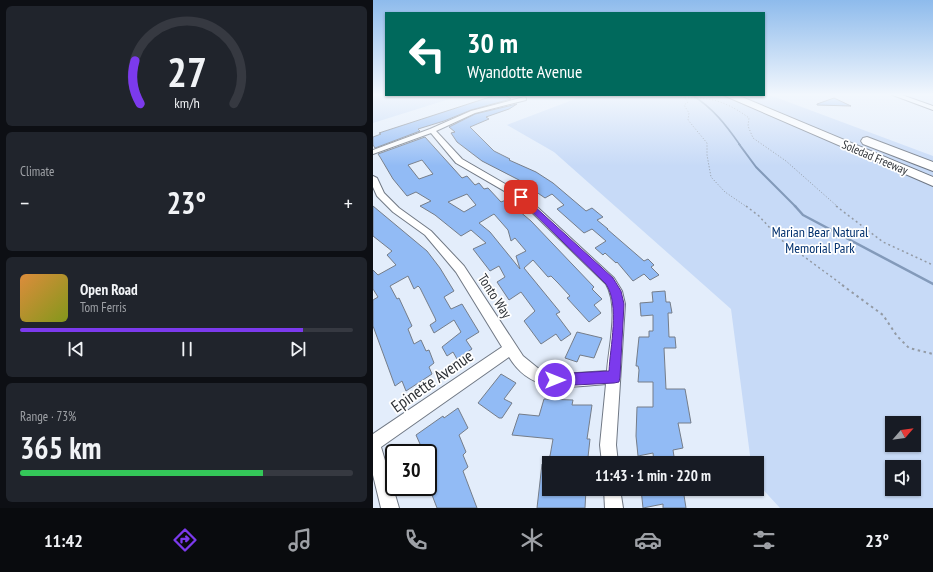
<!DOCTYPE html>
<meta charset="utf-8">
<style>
:root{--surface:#171b24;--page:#20242c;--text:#f1f3f6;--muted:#9ea1a6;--line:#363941;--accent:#7c3aed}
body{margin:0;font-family:"PT Sans Narrow",sans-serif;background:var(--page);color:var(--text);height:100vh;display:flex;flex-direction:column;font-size:15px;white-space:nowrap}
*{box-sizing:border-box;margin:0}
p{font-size:13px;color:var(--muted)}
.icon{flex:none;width:22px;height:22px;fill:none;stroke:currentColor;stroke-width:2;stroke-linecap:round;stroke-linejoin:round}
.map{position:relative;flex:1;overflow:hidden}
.panel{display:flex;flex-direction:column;gap:6px;padding:6px;background:#0d0f14;width:373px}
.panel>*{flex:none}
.hud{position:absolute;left:12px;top:12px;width:380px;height:84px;border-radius:0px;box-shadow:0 1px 3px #0004;background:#00695c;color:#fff;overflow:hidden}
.needle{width:26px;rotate:62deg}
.fabs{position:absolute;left:512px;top:416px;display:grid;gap:8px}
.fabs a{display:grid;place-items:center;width:36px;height:36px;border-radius:0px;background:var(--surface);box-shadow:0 1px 3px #0004;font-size:20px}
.speed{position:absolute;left:12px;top:444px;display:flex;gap:8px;font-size:20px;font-weight:700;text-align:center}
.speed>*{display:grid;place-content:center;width:52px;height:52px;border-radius:50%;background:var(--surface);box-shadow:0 1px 3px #0004;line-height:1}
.speed .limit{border:2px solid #111;border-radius:6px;background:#fff;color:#111}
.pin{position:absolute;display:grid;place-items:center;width:34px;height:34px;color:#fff;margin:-17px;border-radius:8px;box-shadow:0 2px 6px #0006}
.me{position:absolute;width:44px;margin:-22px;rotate:90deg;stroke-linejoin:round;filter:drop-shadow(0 0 3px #0008)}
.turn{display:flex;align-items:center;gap:14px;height:84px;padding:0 16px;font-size:18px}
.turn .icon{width:52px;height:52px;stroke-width:2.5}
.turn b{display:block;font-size:28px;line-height:34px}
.big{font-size:30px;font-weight:700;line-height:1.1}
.panel .widget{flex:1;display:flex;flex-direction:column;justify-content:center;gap:6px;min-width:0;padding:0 14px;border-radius:6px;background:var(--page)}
.panel .dial{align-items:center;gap:0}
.dial svg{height:104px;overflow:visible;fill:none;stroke:var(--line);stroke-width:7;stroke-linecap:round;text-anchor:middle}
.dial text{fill:var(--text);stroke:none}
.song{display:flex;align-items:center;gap:12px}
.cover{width:48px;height:48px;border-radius:6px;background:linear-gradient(135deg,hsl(30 70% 55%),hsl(70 70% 35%))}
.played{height:4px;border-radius:2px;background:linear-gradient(90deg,var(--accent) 85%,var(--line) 85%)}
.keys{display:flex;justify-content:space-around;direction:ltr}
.heat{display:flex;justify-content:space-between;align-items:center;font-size:22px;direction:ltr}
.charge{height:6px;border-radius:3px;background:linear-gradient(90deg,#34c759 73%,var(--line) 0)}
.trip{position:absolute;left:169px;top:456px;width:222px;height:40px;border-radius:0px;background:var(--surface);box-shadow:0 1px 3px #0004;font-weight:700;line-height:40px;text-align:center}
.dock{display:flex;height:64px;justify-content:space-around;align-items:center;background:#090b0e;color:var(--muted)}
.dock .icon{width:28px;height:28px}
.dock .active{color:var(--accent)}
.dock b{font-size:18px;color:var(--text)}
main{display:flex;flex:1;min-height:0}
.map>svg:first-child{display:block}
.green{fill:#c7daf7;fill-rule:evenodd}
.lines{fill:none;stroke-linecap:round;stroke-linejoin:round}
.stream-far2{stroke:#839aba;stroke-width:1.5}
.stream-far1{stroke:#839aba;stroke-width:2}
.stream{stroke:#839aba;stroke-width:2.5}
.building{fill:#92bbf5;stroke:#757d89;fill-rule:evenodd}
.street-casing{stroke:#707884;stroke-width:2}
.highway-casing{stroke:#707884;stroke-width:2}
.path-far2{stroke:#939aa4;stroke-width:1;stroke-dasharray:1 2;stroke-linecap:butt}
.path-far1{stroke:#939aa4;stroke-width:1.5;stroke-dasharray:2 3;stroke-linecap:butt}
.path{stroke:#939aa4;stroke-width:2;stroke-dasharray:2.5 3.5;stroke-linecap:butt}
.street{fill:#fff;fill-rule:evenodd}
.highway{fill:#fff;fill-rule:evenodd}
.route{fill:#7c3aed;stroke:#51269a}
.labels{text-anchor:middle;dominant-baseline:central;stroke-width:3.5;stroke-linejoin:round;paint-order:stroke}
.far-street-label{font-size:12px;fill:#2e3237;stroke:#fff}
.park-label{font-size:14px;fill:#00306e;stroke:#fff}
.street-label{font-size:14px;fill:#2e3237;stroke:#fff}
.near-street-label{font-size:17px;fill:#2e3237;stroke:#fff}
</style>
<main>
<section class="panel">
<div class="widget dial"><svg viewBox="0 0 100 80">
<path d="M14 69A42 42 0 1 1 86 69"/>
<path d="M14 69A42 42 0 0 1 10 36" stroke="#7c3aed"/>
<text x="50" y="56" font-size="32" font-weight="700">27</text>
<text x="50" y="72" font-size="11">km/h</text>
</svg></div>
<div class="widget"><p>Climate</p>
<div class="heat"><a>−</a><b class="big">23°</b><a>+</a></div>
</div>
<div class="widget">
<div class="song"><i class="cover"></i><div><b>Open Road</b><p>Tom Ferris</p></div></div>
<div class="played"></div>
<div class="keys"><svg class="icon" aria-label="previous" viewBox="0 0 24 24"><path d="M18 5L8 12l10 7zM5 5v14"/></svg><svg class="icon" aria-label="pause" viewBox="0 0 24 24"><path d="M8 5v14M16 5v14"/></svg><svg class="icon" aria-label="next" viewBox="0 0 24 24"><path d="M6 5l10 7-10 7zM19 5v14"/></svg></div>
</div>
<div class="widget"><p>Range · 73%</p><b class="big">365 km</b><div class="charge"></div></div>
</section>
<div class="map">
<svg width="560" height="508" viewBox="0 0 560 508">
<rect width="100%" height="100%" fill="#e3edfb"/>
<!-- green -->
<g class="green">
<path d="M0,94L89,95L0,123Z"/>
<path d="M394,94L560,156V508H407L384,483V463H378L358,309L181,152L134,125L202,99L207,95ZM519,423H541V445H519ZM519,467H541V489H519Z"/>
</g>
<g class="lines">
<!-- stream-far2 -->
<path class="stream-far2" d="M319,95C340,108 353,125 367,145"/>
<!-- stream-far1 -->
<path class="stream-far1" d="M366,144L383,167L423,207"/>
<!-- stream -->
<path class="stream" d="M422,206L430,215L560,284"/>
</g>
<!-- building -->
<g class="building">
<path d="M123,95H132L138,99L98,110L71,121L45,129L47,131L2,148L0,145V137L8,134L6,133Z"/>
<path d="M461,98L478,106L444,105V104Z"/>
<path d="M144,104L136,109L113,117L116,119L97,127L121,151L137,159L136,160L163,172L180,183L213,211L219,208L230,217L224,220L235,229H234L271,261L275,259L281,265L278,267L286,275L277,280L271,274L260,281L244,262L243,263L232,253L230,255L222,248L233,241L219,229L211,233L184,209L191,205L179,194L172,198L146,180L109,161L84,142L78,133L82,132L76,127L102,114Z"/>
<path d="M52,137L89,178L94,176L102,185L106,183L111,189L115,188L128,202L133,200L158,221L221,287L219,289L229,299L221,305L228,313L216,322L194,298L197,296L185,283L178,276L175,277L160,260L151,268L187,312L183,314L198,334L188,341L183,334L168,344L151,321L162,311L148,292L136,300L124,282L132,277L126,266L117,271L100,249L113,243L98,230L88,236L62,215L47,206L58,201L43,192L34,196L20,179L7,157L5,154ZM49,160L60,174L46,179L35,165ZM94,194L103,205L91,212L75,202ZM121,214L135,230L138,241L142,238L153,251L143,256L147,269L117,232L106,223Z"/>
<path d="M0,206L54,251L67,268L81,291L71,297L78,309L89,304L106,332L93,340L99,349L84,359L80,352L74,356L69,347L88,332L81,320L61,333L57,325L63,321L62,318L47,288L45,286L41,289L35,276L17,286L24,299L26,298L39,326L35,329L41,344L48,340L53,351L56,350L61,363L56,367L59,374L33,391L29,381L22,386L0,326V300L5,297L0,289V270L5,275L23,265L14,255L19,251L0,236Z"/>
<path d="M292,291L293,302H297L299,313H295L296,337H302L303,348H291L293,389H312L318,423H305L310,448L300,450L302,463H281L280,453L265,456L263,436L264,407H280V382H265L266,370L265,366H263L266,337H276V331H280V315L268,316L267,303L280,302L279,292Z"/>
<path d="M204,332L229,338L221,358L207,355L204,362L192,358Z"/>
<path d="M128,374L143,383L131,399L139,403L129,418H126L105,403Z"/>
<path d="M171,399L200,400L199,405H219L214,439H217L215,457H203L202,459L195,460L194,463H173L174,457L177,456L180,439L139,435L146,414L166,416Z"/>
<path d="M85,408L95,428L86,435L93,452L90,455L95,467L90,471L104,508H64L56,487L55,453H51L43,435L70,416L71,418Z"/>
<path d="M176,463V489H213L212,508H164L169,464Z"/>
<path d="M268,489H310L313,508H290V504L270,508Z"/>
</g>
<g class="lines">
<defs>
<g id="street">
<path d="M517,94H526L560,106V110Z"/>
<path d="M151,97L153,98V100L102,113L63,131L89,159L151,195L241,278L249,291L252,304L243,445L245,463H229L227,445L233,384C195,387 159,395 136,357L8,447L26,508H8L0,475V434L129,347L83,272L52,235L20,212L4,196L0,187V176L4,178L11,193L26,208L58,231L91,266L150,356L166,369L173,372L190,374L234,371C236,345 246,306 233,284L145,199L83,163L58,133L0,154V150L57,129L98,111Z"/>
<path d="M231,489H247L250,508H232Z"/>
</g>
<g id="highway">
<path d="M350,95H364L560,177V186Z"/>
<path d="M494,137L560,162V171L490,144L488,141L490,138Z"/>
</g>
</defs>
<!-- street casing -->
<use href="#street" class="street-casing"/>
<!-- highway casing -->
<use href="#highway" class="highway-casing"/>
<!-- path-far2 -->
<g class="path-far2">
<path d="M305,95L312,98"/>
<path d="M374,207L352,192L338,177L334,155V143L315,120L316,113L311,105L315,102L312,98C337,97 351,101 372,115L376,118L375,126L380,138L413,161L465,207"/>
</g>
<!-- path-far1 -->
<g class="path-far1">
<path d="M373,206L386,216L407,239L471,286"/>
<path d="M463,206L510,242L560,265"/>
</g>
<!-- path -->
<path class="path" d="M469,285L510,315L524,336L536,348L560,354"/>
<!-- street -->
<use href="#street" class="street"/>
<!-- highway -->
<use href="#highway" class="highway"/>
</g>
<!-- sky -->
<linearGradient id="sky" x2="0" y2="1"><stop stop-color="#8ebbec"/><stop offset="0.57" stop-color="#f2f7fd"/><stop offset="1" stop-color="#f2f7fd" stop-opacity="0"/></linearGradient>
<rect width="560" height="166" fill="url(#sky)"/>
<!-- route -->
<path class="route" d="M148,194L240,278L248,291L251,304L247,377L246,382L241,383L182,386L177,384L175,380L177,376L182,374L236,371C237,347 247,305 233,284L145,198V195Z"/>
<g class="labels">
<!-- far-street labels -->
<g class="far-street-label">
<text transform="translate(502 157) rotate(23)">Soledad Freeway</text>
</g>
<!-- park labels -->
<g class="park-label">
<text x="447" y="232">Marian Bear Natural<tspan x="447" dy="16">Memorial Park</tspan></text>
</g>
<!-- street labels -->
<g class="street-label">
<text transform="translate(122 296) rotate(57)">Tonto Way</text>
</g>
<!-- near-street labels -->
<g class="near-street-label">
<text transform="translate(59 381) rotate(-35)">Epinette Avenue</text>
</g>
</g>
</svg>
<div class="fabs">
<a><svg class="needle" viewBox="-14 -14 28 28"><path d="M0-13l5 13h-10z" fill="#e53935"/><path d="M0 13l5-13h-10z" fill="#9ea1a6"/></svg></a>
<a><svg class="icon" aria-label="sound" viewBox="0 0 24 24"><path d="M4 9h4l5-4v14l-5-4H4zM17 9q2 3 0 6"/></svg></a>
</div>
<div class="speed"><div class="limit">30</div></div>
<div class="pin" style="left:148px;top:197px;background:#d93025"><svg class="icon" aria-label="arrive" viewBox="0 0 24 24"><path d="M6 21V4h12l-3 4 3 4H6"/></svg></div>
<svg class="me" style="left:182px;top:380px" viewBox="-20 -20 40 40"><circle r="17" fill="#7c3aed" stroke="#fff" stroke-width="3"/><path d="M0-11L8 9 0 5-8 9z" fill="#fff"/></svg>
<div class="trip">11:43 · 1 min · 220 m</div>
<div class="hud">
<div class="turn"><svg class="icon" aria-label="left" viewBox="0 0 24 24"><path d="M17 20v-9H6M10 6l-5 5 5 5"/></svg><div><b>30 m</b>Wyandotte Avenue</div></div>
</div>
</div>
</main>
<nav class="dock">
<b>11:42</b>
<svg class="icon active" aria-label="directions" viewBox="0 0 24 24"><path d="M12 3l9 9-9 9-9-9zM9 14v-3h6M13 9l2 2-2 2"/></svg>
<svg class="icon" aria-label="music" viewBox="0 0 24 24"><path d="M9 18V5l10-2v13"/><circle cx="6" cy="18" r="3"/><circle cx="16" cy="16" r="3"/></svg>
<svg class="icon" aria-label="phone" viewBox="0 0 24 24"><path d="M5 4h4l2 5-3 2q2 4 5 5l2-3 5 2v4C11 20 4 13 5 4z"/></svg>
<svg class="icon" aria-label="climate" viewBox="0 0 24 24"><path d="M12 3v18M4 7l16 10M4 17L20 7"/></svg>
<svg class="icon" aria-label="car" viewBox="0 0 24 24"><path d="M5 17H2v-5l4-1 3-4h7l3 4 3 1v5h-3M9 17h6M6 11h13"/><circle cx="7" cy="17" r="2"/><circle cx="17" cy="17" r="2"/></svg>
<svg class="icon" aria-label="filters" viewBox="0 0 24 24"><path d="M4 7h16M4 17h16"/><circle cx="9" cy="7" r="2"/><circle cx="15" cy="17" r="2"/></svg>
<b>23°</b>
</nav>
